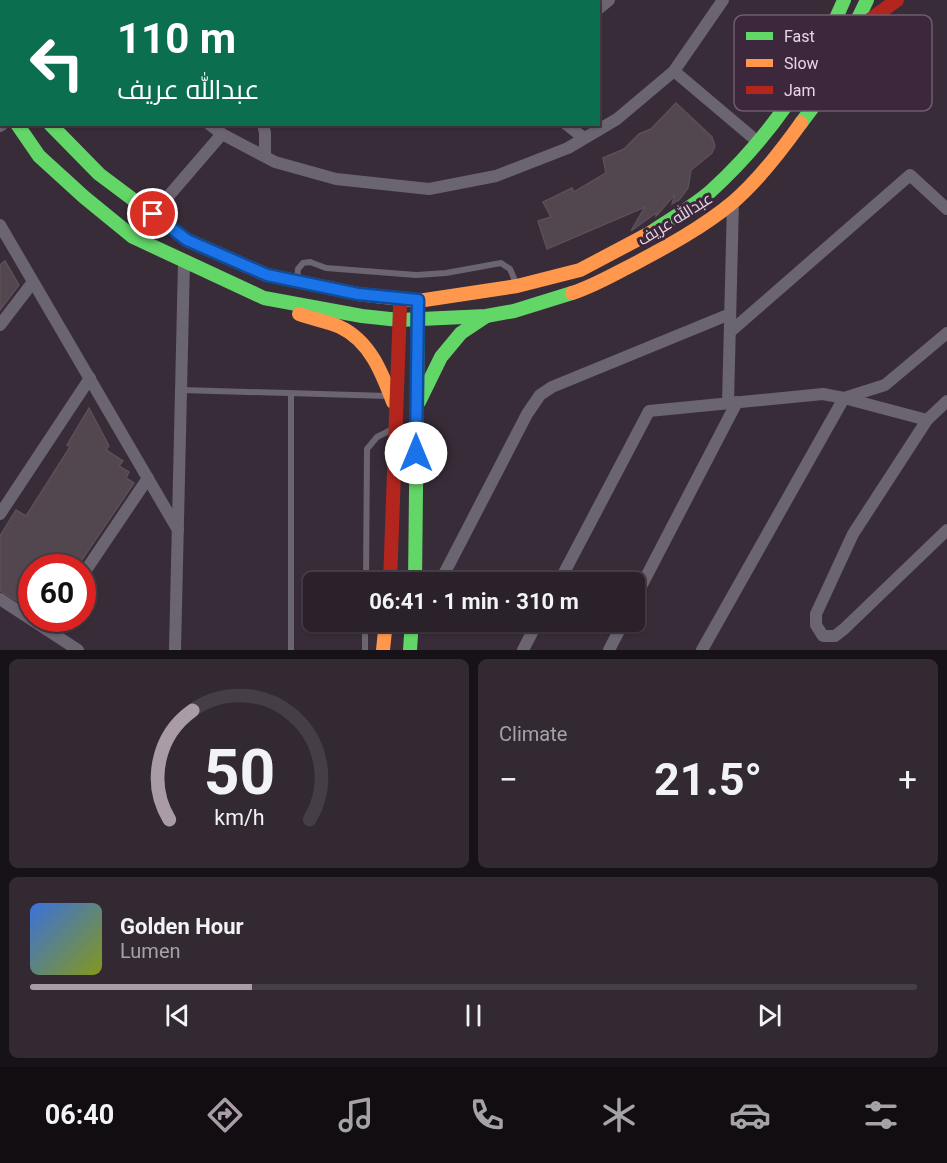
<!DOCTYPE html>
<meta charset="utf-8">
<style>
:root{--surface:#2a212a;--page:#322932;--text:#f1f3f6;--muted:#a5a3a8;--line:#463e47;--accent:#a99ba8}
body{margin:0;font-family:Roboto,Cairo,sans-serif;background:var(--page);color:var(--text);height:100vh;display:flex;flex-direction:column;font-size:22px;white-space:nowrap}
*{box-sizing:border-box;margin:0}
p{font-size:20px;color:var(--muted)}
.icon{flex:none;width:33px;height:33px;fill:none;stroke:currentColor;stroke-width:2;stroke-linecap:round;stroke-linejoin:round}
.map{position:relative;height:650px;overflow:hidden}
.panel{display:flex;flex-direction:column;gap:9px;padding:9px;background:#171217;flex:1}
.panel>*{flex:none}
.top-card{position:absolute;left:0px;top:0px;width:600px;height:126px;box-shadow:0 2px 4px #0004,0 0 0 2px var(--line);background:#0b6e4f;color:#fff;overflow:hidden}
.speed{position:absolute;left:18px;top:554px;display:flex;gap:12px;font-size:30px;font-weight:700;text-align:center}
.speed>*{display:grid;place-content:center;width:78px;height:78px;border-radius:50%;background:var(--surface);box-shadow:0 2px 4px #0004,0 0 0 2px var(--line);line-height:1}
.speed .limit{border:9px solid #d22;background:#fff;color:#111}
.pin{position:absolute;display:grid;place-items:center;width:51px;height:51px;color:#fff;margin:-26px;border:3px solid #fff;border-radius:50%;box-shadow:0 2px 6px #0007}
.me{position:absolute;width:66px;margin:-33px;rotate:0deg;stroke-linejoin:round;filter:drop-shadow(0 0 4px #0008)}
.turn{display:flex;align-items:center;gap:21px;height:126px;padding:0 18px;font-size:27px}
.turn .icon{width:78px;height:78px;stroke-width:2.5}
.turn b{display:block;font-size:42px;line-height:51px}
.big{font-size:45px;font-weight:700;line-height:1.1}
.panel .tile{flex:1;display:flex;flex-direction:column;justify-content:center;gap:9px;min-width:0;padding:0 21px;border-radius:9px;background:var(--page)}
.panel .dial{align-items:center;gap:0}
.dial svg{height:156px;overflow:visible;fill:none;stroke:var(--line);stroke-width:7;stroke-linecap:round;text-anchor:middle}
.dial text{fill:var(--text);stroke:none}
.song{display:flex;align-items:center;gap:18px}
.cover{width:72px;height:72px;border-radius:9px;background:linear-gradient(135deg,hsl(220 70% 55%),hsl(70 70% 35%))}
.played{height:6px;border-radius:3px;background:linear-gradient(90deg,var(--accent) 25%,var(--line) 25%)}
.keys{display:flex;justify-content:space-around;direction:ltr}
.heat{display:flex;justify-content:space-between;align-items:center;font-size:33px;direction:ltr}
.panel .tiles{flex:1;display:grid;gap:9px;grid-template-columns:1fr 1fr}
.tile:last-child{grid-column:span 2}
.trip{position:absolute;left:303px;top:572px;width:342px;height:60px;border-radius:9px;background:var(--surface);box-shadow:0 2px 4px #0004,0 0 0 2px var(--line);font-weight:700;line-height:60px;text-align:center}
.dock{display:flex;height:96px;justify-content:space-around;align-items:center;background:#110d11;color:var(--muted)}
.dock .icon{width:42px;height:42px}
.dock .on{color:var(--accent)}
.dock b{font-size:27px;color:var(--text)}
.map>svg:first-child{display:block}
.building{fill:#52464f;stroke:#5c4f57;stroke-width:1.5}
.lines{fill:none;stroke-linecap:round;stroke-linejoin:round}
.lane{stroke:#6b6471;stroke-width:6}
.street{stroke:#6b6471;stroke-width:12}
.fast{stroke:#63d668;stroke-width:14}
.slow{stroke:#ff974d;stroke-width:14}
.jam{stroke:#b3261e;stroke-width:14}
.route-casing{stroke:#114b97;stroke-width:15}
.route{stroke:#1a73e8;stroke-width:10}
.labels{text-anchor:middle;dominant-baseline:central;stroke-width:6;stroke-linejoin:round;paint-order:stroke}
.street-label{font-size:16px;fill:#e6d7e4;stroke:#3d273c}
.key{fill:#3d273c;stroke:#705c6e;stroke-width:1.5}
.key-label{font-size:16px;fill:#e6d7e4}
</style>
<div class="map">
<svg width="947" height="650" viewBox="0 0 947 650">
<rect width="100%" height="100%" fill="#382c38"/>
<!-- building -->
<g class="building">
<path d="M676,103L712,137L715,146L712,153L691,170L688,188L679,200L672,204L675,194L658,214L656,216V213L631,231L645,207L547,249L538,221L551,217L543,202L572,188L574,192L606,173L603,158L624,149L639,134L651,129Z"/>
<path d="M5,261L19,285L0,310V265Z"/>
<path d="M89,408L109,446L106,450L123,461L119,466L129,472L126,478L134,483L77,567H32V610L0,591V536L16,510L26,516L70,447L67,445Z"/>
</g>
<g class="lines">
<!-- lane -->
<g class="lane">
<path d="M297,280L298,269L303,263L310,262L326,268L416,275L446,273L501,263L510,269L516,283"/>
<path d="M181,390L388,396"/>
<path d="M366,582L367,449L377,437L393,429"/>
<path d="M291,650V393"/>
<path d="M365,650V621"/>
</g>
<!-- street -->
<g class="street">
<path d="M88,0L89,2"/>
<path d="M212,0L213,2"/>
<path d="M386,0L388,2"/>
<path d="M403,2L408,0"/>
<path d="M598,9L609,0"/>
<path d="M674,71L758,142"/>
<path d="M209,124L222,134L275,162L336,179L429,189L496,176L568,148L617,119L674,71L723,0"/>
<path d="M263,124L265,133V156"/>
<path d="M566,124L584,138"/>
<path d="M0,126L3,124"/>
<path d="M153,214L222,134"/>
<path d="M0,225L178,530"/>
<path d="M0,325L33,282"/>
<path d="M730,332L910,175L947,209"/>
<path d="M947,401L927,420L853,534L816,614V625L823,636H835L844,629L947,530"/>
<path d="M728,403L733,202"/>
<path d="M0,514L90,378"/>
<path d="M82,576L148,478"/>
<path d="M440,582L527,414L540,395L552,387L730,314"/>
<path d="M559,582L649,411L823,394L844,398L885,385L947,333"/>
<path d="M0,599L78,650"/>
<path d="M634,600L737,402"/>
<path d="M47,630L55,618"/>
<path d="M175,650L184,262"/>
<path d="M523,650L538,621"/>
<path d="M609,650L624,621"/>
<path d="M702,650L844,398L927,420"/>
</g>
<!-- fast -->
<g class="fast">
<path d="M0,97L2,100"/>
<path d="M801,123L819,99L867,0"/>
<path d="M17,124L39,156L84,197L133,237L264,298L362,316L399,320L486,316L514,311L572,293"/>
<path d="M50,124L99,174L187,240L267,275L325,287"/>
<path d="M650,233C670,219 693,207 711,191C768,139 815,72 844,0"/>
<path d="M419,402L441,357L461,333L485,317"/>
<path d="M415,582L418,308"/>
<path d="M410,650L412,621"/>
</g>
<!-- slow -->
<g class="slow">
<path d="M325,287L358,294L418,301L517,286L580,270L650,233"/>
<path d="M572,293C594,286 614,274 634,264C668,246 703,227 732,203C758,181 781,151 801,123"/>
<path d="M299,314C312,319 327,321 340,327C370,341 382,373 393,402"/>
<path d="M383,650L386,621"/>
</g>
<!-- jam -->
<g class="jam">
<path d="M852,33L897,0"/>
<path d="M0,50L2,53"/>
<path d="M390,582L400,307"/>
</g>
</g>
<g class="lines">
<defs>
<path id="route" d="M153,214L187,240L267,275L358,294L418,300L416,453"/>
</defs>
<!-- route casing -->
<use href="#route" class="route-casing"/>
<!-- route -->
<use href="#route" class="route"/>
</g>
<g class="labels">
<!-- street labels -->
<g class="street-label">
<text transform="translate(675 219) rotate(-32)">عبدالله عريف</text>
</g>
</g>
<!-- legend -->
<rect x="734" y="15" width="198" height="96" rx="9" class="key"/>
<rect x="746" y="32" width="27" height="8" fill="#63d668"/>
<rect x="746" y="59" width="27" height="8" fill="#ff974d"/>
<rect x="746" y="86" width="27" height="8" fill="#b3261e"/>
<g class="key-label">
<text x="784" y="42">Fast</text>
<text x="784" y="69">Slow</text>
<text x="784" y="96">Jam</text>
</g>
</svg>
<div class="speed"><div class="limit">60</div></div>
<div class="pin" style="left:153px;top:214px;background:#d93025"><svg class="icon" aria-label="arrive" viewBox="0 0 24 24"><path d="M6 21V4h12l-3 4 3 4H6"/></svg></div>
<svg class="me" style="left:416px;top:453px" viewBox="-20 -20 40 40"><circle r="19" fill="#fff"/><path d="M0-13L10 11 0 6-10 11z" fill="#1a73e8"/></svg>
<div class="trip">06:41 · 1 min · 310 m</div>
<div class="top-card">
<div class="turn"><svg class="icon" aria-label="left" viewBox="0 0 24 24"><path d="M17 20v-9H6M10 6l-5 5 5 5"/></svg><div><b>110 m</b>عبدالله عريف</div></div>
</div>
</div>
<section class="panel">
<div class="tiles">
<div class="tile dial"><svg viewBox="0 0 100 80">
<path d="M14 69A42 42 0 1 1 86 69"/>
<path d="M14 69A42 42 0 0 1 26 13" stroke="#a99ba8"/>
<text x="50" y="56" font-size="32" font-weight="700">50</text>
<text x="50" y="72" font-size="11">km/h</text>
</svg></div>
<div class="tile"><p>Climate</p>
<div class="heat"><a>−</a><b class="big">21.5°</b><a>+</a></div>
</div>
<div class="tile">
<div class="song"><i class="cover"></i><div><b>Golden Hour</b><p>Lumen</p></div></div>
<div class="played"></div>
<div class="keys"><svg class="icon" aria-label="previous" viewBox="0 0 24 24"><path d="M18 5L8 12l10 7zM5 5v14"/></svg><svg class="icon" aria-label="pause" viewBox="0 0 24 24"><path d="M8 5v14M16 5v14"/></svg><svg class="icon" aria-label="next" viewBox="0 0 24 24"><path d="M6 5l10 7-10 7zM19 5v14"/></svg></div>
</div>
</div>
</section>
<nav class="dock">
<b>06:40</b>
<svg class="icon on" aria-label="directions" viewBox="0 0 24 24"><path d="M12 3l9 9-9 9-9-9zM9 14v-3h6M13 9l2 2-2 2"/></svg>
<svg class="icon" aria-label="music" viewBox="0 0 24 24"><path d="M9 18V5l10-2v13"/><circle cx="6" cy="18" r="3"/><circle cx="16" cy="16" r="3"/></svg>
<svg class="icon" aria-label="phone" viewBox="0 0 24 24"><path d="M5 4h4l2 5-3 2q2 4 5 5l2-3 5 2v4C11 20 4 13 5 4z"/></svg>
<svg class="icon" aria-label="climate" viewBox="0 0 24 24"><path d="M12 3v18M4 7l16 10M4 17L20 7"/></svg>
<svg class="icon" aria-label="car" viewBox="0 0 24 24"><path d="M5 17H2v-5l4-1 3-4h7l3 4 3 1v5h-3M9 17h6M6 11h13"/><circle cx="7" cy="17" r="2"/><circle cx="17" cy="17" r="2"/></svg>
<svg class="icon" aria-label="filters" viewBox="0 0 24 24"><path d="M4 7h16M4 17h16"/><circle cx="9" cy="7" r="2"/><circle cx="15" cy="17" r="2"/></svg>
</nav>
